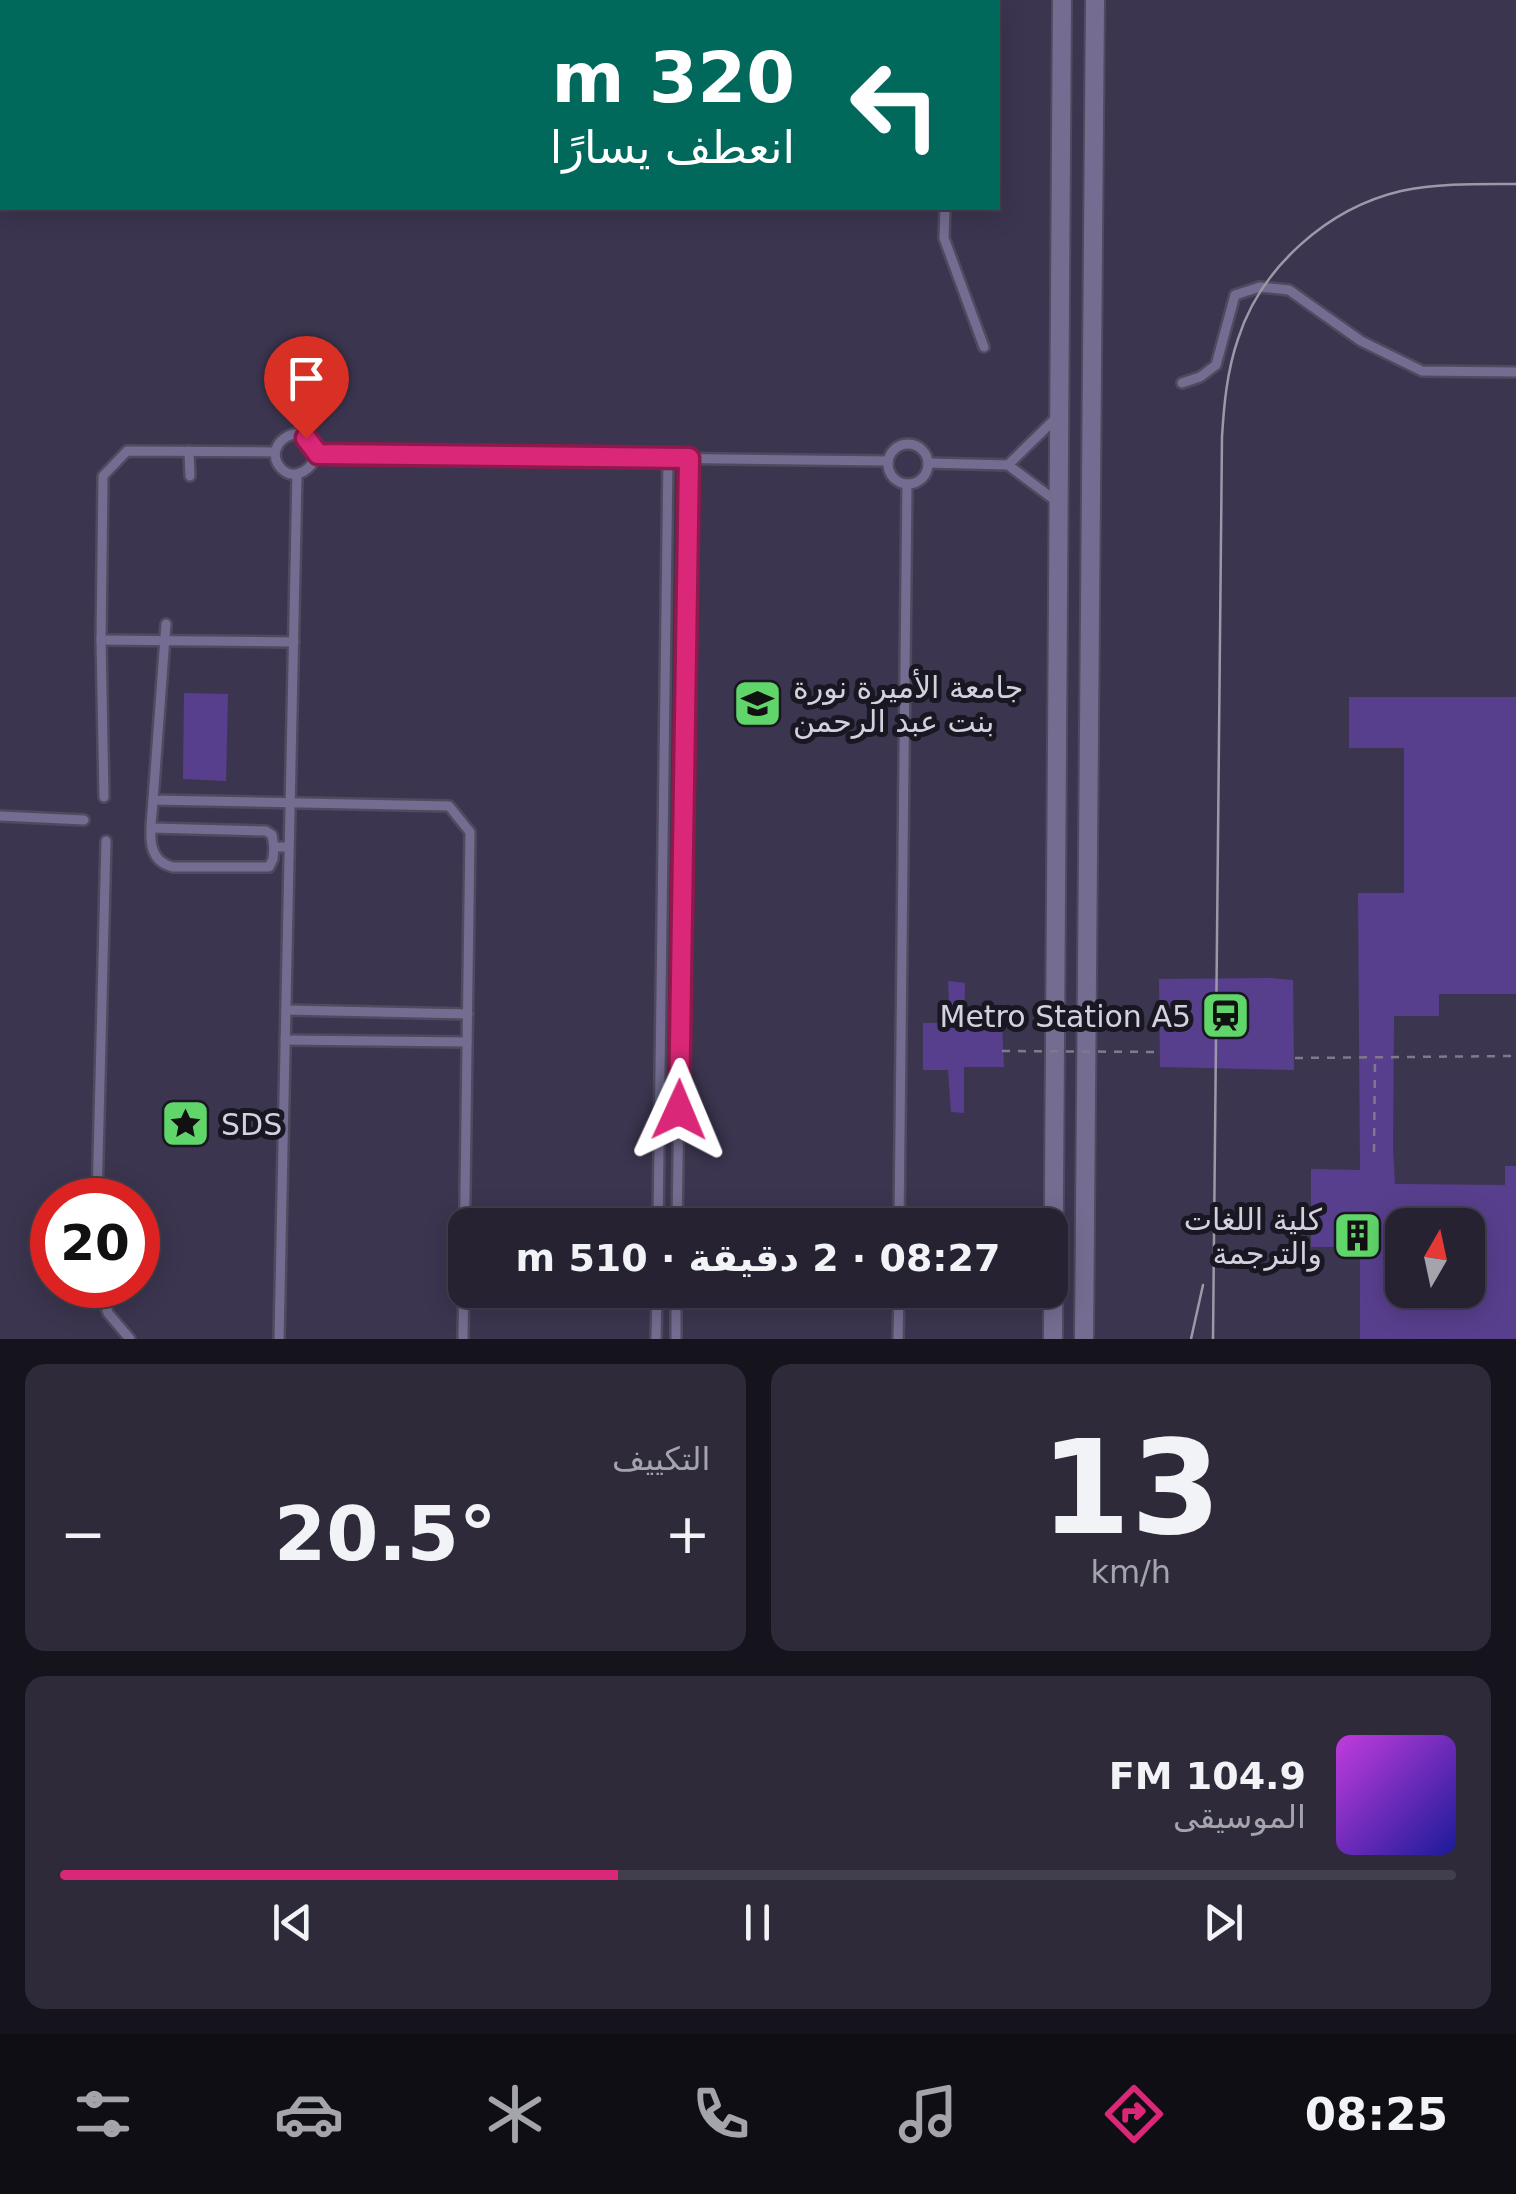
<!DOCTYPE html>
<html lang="ar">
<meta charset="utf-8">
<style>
:root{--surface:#262232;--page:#2e2a3a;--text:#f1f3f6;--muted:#a4a4ac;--line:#423f4d;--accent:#db2777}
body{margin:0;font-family:"DejaVu Sans","Noto Naskh Arabic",sans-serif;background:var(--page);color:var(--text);direction:rtl;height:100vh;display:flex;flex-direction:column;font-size:38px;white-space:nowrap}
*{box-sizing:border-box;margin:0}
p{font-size:32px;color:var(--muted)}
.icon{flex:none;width:55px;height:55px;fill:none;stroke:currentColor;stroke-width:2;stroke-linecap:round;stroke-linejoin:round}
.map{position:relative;height:1339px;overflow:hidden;direction:ltr}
.details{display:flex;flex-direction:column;gap:25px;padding:25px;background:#15131c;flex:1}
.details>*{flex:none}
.guide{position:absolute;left:0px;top:0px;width:1000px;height:210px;box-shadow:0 5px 25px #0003,0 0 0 2px var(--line);direction:rtl;background:#00695c;color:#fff;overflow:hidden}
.needle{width:65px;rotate:9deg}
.buttons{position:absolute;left:1385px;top:1208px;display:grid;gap:20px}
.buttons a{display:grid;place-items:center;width:100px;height:100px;border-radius:20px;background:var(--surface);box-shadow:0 5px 25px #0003,0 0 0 2px var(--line);font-size:50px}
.speed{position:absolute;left:30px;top:1178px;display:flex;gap:20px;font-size:50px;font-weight:700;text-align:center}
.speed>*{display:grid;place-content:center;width:130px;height:130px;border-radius:50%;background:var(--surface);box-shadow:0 5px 25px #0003,0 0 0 2px var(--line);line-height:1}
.speed .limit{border:15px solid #d22;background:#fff;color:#111}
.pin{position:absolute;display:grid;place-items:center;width:85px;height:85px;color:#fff;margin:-102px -42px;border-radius:50% 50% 50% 0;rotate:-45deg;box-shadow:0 0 10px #0007}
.pin .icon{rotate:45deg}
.me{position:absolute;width:110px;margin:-55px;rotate:1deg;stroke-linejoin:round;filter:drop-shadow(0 0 8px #0008)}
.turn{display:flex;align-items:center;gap:35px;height:210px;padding:0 40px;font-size:45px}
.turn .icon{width:130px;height:130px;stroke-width:2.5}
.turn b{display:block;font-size:70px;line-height:85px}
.big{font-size:75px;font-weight:800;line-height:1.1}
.details .tile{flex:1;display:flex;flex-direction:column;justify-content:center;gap:15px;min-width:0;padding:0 35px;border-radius:20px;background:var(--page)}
.details .dial{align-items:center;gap:0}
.dial b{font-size:130px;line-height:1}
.song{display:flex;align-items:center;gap:30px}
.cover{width:120px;height:120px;border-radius:15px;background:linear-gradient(135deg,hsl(290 70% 55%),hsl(240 70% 35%))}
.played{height:10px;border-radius:5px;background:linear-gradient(90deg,var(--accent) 40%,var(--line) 40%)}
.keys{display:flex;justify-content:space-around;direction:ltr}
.heat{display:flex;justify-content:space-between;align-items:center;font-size:55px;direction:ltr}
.details .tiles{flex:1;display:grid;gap:25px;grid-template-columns:1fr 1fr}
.tile:last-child{grid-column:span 2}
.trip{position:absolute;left:448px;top:1208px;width:620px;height:100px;border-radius:20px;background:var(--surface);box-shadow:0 5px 25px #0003,0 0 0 2px var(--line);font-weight:800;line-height:100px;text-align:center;direction:rtl}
.tab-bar{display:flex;height:160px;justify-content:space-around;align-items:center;background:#0f0e14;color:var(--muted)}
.tab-bar .icon{width:70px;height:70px}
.tab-bar .selected{color:var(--accent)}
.tab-bar b{font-size:45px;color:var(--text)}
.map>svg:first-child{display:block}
.built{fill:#3c3550;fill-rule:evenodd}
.building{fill:#583f8d;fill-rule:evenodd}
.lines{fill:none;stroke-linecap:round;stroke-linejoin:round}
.service-casing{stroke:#4f4b5e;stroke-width:14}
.minor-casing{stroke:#4f4b5e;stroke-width:22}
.path{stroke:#7e7a8c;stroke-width:2.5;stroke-dasharray:8 8;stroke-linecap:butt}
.service{stroke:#756d91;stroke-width:9}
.minor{stroke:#756d91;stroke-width:18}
.tram{stroke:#9c98a8;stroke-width:2.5}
.path-bridge{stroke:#7e7a8c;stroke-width:2.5;stroke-dasharray:8 8;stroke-linecap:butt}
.route-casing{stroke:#8e194d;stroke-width:25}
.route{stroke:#db2777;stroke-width:18}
.labels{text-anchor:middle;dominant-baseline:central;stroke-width:10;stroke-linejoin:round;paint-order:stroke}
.poi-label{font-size:30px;fill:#d4d1df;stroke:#191721;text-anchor:start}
</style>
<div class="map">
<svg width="1516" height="1339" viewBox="0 0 1516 1339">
<rect width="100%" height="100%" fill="#322d42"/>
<!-- built -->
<path class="built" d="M0,0H1516V1339H0ZM2,2H998V208H2ZM52,1200H138V1285H52ZM465,1225H1050V1290H465ZM1402,1225H1468V1290H1402Z"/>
<!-- building -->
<g class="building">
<path d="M184,693L228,694L226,781L183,779Z"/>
<path d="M1349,697H1516V994H1439V1016H1394L1393,1149L1395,1184L1505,1185V1166H1516V1339H1360V1247H1311V1169L1360,1170L1358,893H1404V748H1349ZM1402,1225H1468V1290H1402Z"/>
<path d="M1270,978L1293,980L1294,1070L1160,1067L1159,979Z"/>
<path d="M948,981L965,983L964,1023L1002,1024L1004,1067H964V1113L951,1112L948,1070H923V1023H950Z"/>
</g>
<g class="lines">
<defs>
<g id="service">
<path d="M951,2V0"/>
<path d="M945,208L944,238L984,347"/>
<path d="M1182,383L1200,377L1216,365L1235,295L1260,287L1289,290L1361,341L1422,371L1516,372"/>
<path d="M293,434L306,437L318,454C294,503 251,449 293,434Z"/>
<circle cx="908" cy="464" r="20"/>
<path d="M189,451L190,476"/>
<path d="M318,454L888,461"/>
<path d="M928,463L1008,465"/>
<path d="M1056,501L1008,465L1057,417"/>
<path d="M166,624L153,800L449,806L470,832L463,1339"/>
<path d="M101,640L294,642"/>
<path d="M104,797L101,640L103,476L127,451L275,452"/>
<path d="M153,800C152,825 142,860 173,867H269L273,859L274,847H289"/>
<path d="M0,816L84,820"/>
<path d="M152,828L266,831L272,835L274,847"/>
<path d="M286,1010L468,1014"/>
<path d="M285,1040L467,1042"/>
<path d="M97,1200L106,841"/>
<path d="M658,1225L668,458"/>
<path d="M677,1225L689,459"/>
<path d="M899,1225L907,484"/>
<path d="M99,1285L108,1313L130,1339"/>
<path d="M279,1339L297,474"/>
<path d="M656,1339L657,1290"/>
<path d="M676,1339V1290"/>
<path d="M898,1339L899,1290"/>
</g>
<g id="minor">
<path d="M130,2L134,0"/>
<path d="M0,172L2,168"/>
<path d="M1053,1339L1062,0"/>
<path d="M1084,1339L1095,0"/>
</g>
</defs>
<!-- service casing -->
<use href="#service" class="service-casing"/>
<!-- minor casing -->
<use href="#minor" class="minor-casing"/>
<!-- path -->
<g class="path">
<path d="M1295,1058L1516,1056"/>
<path d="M1374,1152L1375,1059"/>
</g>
<!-- service -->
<use href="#service" class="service"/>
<!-- minor -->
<use href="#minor" class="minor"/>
<!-- tram -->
<g class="tram">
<path d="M1191,1339L1203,1285"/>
<path d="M1213,1339L1222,437C1224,404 1227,371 1238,339C1261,267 1328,208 1401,191C1439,183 1478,184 1516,184"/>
</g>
<!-- path-bridge -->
<path class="path-bridge" d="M1002,1051L1159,1052"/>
</g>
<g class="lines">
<defs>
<path id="route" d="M306,438L318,454L689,458L679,1110"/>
</defs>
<!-- route casing -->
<use href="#route" class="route-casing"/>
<!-- route -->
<use href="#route" class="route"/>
</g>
<!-- icons -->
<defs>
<symbol id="university-square" viewBox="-11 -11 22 22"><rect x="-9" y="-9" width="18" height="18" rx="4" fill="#60d56a" stroke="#191721"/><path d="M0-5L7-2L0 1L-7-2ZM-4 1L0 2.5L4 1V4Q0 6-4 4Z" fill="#111"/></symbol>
<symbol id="station-square" viewBox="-11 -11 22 22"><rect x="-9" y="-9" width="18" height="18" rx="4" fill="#60d56a" stroke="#191721"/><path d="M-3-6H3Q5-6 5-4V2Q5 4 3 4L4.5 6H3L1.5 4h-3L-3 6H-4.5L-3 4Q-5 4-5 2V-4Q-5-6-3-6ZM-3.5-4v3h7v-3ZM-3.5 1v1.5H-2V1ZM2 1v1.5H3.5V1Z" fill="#111"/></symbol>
<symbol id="sight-square" viewBox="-11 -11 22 22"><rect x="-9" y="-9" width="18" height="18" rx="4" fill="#60d56a" stroke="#191721"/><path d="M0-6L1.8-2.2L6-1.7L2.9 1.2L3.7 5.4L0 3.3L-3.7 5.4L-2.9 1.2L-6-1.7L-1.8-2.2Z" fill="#111"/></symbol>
<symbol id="building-square" viewBox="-11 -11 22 22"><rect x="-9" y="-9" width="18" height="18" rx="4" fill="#60d56a" stroke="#191721"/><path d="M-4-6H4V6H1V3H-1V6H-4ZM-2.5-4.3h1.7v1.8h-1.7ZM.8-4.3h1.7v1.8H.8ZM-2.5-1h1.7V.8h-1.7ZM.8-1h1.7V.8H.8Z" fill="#111"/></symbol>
</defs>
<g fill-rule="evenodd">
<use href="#university-square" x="730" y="676" width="55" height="55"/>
<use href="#station-square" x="1198" y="988" width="55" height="55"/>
<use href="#sight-square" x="158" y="1096" width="55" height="55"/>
<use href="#building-square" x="1330" y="1208" width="55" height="55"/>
</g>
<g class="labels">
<!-- poi labels -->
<g class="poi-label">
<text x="793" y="687">جامعة الأميرة نورة<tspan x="793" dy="34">بنت عبد الرحمن</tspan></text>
<text x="1191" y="1016" text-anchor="end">Metro Station A5</text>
<text x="221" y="1124">SDS</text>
<text x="1322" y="1219" text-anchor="end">كلية اللغات<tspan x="1322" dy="34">والترجمة</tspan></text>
</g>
</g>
</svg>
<div class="buttons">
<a><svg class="needle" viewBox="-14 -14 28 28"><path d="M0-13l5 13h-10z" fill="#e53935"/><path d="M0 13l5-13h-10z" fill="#a4a4ac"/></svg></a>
</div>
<div class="speed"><div class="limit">20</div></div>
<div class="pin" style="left:306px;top:438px;background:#d93025"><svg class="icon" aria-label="arrive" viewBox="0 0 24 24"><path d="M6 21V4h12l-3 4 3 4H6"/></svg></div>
<svg class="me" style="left:679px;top:1110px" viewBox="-20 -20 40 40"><path d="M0-17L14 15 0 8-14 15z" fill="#db2777" stroke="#fff" stroke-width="4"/></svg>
<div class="trip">08:27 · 2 دقيقة · 510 m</div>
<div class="guide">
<div class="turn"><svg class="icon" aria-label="left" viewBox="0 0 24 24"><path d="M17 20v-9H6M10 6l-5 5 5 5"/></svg><div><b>320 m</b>انعطف يسارًا</div></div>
</div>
</div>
<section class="details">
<div class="tiles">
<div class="tile dial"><b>13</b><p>km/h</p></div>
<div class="tile"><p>التكييف</p>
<div class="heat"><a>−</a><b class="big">20.5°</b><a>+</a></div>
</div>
<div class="tile">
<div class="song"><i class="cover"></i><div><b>104.9 FM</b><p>الموسيقى</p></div></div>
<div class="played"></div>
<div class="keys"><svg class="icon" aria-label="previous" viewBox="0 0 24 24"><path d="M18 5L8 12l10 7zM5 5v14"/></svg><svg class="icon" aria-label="pause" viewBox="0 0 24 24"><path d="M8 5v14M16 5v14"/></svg><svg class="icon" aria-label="next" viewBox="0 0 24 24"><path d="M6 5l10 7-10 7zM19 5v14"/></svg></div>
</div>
</div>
</section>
<nav class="tab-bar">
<b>08:25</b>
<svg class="icon selected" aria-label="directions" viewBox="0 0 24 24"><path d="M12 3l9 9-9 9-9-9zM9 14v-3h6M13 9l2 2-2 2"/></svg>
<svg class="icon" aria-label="music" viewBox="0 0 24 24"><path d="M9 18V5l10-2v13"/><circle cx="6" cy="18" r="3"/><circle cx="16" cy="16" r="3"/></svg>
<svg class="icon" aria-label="phone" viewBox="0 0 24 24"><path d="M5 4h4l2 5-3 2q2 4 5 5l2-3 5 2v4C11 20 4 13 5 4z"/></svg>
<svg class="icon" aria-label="climate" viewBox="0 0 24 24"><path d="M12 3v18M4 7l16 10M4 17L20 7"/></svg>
<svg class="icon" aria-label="car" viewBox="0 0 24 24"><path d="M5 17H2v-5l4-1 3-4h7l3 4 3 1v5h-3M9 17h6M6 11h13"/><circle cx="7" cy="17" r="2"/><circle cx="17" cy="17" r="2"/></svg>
<svg class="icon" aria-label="filters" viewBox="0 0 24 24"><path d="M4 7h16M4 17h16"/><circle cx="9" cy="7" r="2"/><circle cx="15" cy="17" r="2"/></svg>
</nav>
